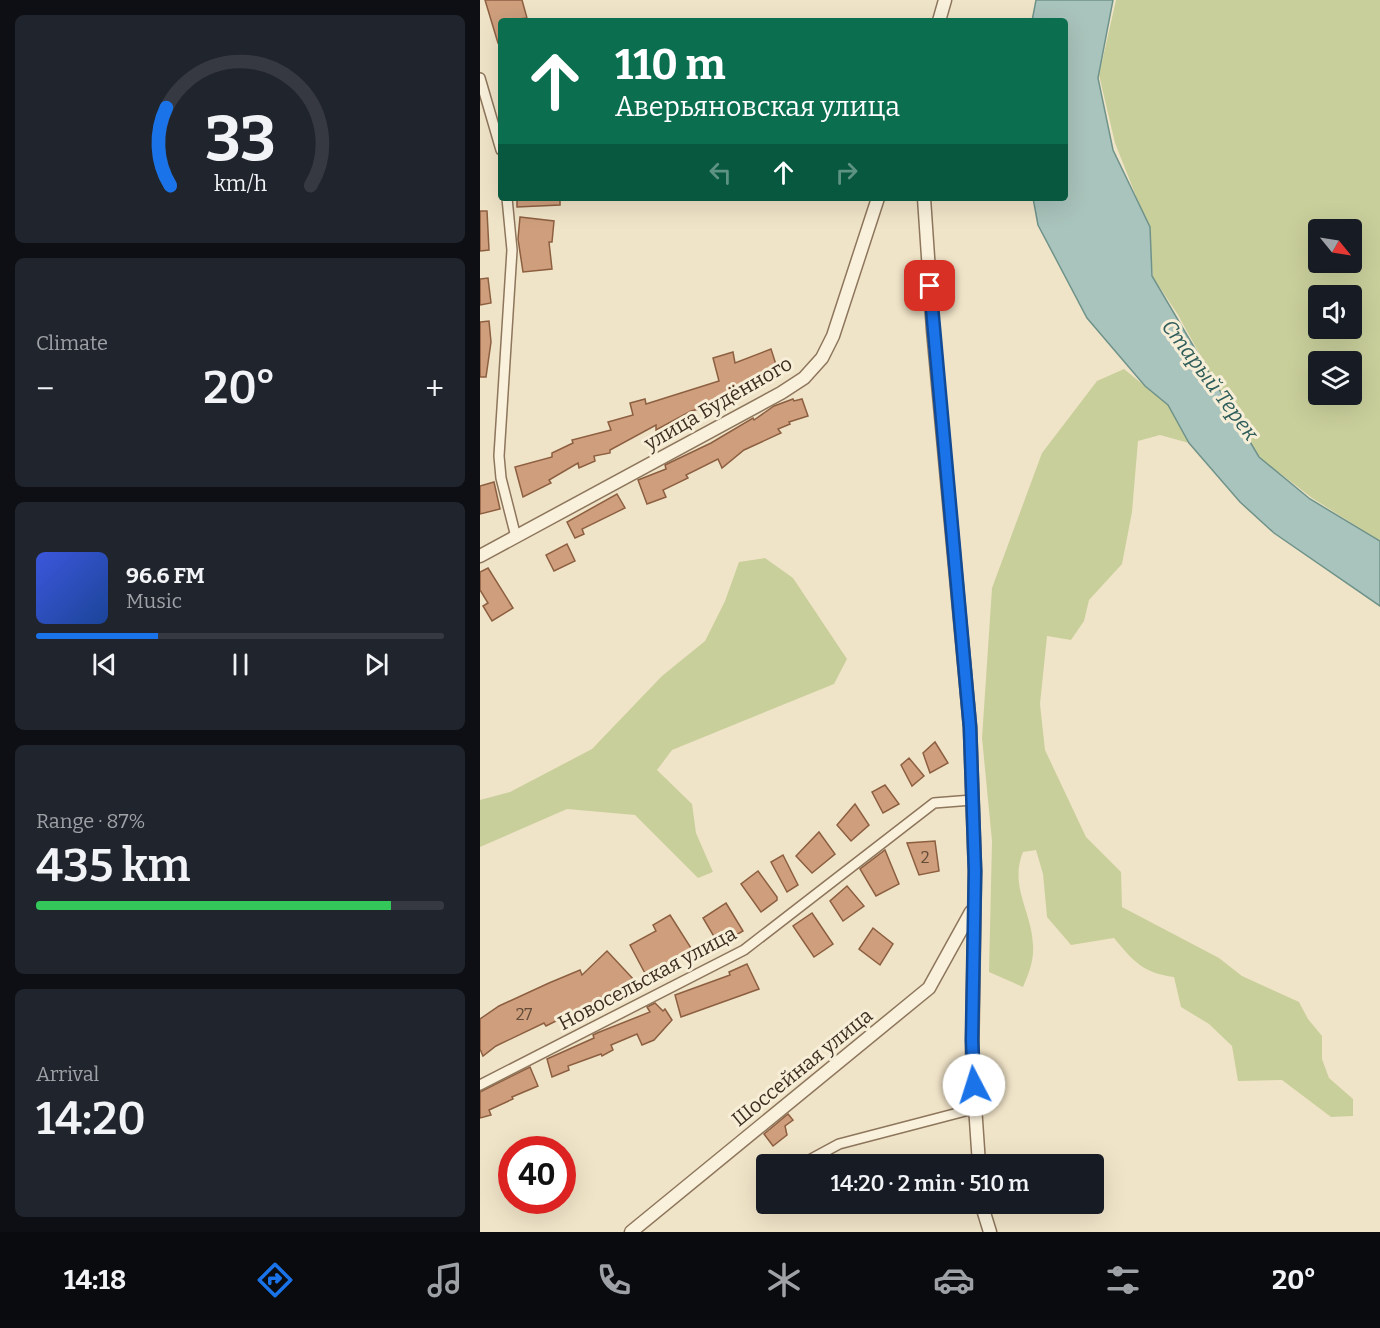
<!DOCTYPE html>
<meta charset="utf-8">
<style>
:root{--surface:#171b24;--page:#20242c;--text:#f1f3f6;--muted:#9ea1a6;--line:#363941;--accent:#1a73e8}
body{margin:0;font-family:Bitter,serif;background:var(--page);color:var(--text);height:100vh;display:flex;flex-direction:column;font-size:22px;white-space:nowrap}
*{box-sizing:border-box;margin:0}
p{font-size:20px;color:var(--muted)}
.icon{flex:none;width:33px;height:33px;fill:none;stroke:currentColor;stroke-width:2;stroke-linecap:round;stroke-linejoin:round}
.map{position:relative;flex:1;overflow:hidden}
.drawer{display:flex;flex-direction:column;gap:15px;padding:15px;background:#0d0f14;width:480px}
.drawer>*{flex:none}
.guide{position:absolute;left:18px;top:18px;width:570px;height:183px;border-radius:6px;box-shadow:0 6px 24px #0002;background:#0b6e4f;color:#fff;overflow:hidden}
.needle{width:39px;rotate:120deg}
.buttons{position:absolute;left:828px;top:219px;display:grid;gap:12px}
.buttons a{display:grid;place-items:center;width:54px;height:54px;border-radius:6px;background:var(--surface);box-shadow:0 6px 24px #0002;font-size:30px}
.speed{position:absolute;left:18px;top:1136px;display:flex;gap:12px;font-size:30px;font-weight:700;text-align:center}
.speed>*{display:grid;place-content:center;width:78px;height:78px;border-radius:50%;background:var(--surface);box-shadow:0 6px 24px #0002;line-height:1}
.speed .limit{border:9px solid #d22;background:#fff;color:#111}
.pin{position:absolute;display:grid;place-items:center;width:51px;height:51px;color:#fff;margin:-26px;border-radius:12px;box-shadow:0 3px 9px #0006}
.me{position:absolute;width:66px;margin:-33px;rotate:355deg;stroke-linejoin:round;filter:drop-shadow(0 0 4px #0008)}
.turn{display:flex;align-items:center;gap:21px;height:126px;padding:0 18px;font-size:27px}
.turn .icon{width:78px;height:78px;stroke-width:2.5}
.turn b{display:block;font-size:42px;line-height:51px}
.lanes{display:flex;align-items:center;height:57px;padding:0 18px;background:#0003;justify-content:center;gap:30px;direction:ltr}
.lanes .off{opacity:.35}
.big{font-size:45px;font-weight:600;line-height:1.1}
.drawer .card{flex:1;display:flex;flex-direction:column;justify-content:center;gap:9px;min-width:0;padding:0 21px;border-radius:9px;background:var(--page)}
.drawer .dial{align-items:center;gap:0}
.dial svg{height:156px;overflow:visible;fill:none;stroke:var(--line);stroke-width:7;stroke-linecap:round;text-anchor:middle}
.dial text{fill:var(--text);stroke:none}
.song{display:flex;align-items:center;gap:18px}
.cover{width:72px;height:72px;border-radius:9px;background:linear-gradient(135deg,hsl(230 70% 55%),hsl(220 70% 35%))}
.played{height:6px;border-radius:3px;background:linear-gradient(90deg,var(--accent) 30%,var(--line) 30%)}
.keys{display:flex;justify-content:space-around;direction:ltr}
.heat{display:flex;justify-content:space-between;align-items:center;font-size:33px;direction:ltr}
.charge{height:9px;border-radius:4px;background:linear-gradient(90deg,#34c759 87%,var(--line) 0)}
.trip{position:absolute;left:276px;top:1154px;width:348px;height:60px;border-radius:6px;background:var(--surface);box-shadow:0 6px 24px #0002;font-weight:600;line-height:60px;text-align:center}
.tabs{display:flex;height:96px;justify-content:space-around;align-items:center;background:#090b0e;color:var(--muted)}
.tabs .icon{width:42px;height:42px}
.tabs .current{color:var(--accent)}
.tabs b{font-size:27px;color:var(--text)}
main{display:flex;flex:1;min-height:0}
.map>svg:first-child{display:block}
.green{fill:#c9cf9b;fill-rule:evenodd}
.water{fill:#a9c4bc;stroke:#6f938a;stroke-width:1.5}
.building{fill:#cf9f7d;stroke:#8d5f41;stroke-width:1.5}
.lines{fill:none;stroke-linecap:round;stroke-linejoin:round}
.minor-casing{stroke:#8d765c;stroke-width:12}
.tertiary-casing{stroke:#8d765c;stroke-width:15}
.minor{stroke:#faf1dc;stroke-width:9}
.tertiary{stroke:#faf1dc;stroke-width:12}
.route-casing{stroke:#114b97;stroke-width:15}
.route{stroke:#1a73e8;stroke-width:10}
.labels{text-anchor:middle;dominant-baseline:central;stroke-width:6;stroke-linejoin:round;paint-order:stroke}
.number-label{font-size:16px;fill:#624a37}
.street-label{font-size:20px;fill:#3d2e20;stroke:#f7eed8}
.water-label{font-size:21px;font-style:italic;fill:#2f5d5a;stroke:#f7eed8}
</style>
<main>
<section class="drawer">
<div class="card dial"><svg viewBox="0 0 100 80">
<path d="M14 69A42 42 0 1 1 86 69"/>
<path d="M14 69A42 42 0 0 1 12 29" stroke="#1a73e8"/>
<text x="50" y="56" font-size="32" font-weight="700">33</text>
<text x="50" y="72" font-size="11">km/h</text>
</svg></div>
<div class="card"><p>Climate</p>
<div class="heat"><a>−</a><b class="big">20°</b><a>+</a></div>
</div>
<div class="card">
<div class="song"><i class="cover"></i><div><b>96.6 FM</b><p>Music</p></div></div>
<div class="played"></div>
<div class="keys"><svg class="icon" aria-label="previous" viewBox="0 0 24 24"><path d="M18 5L8 12l10 7zM5 5v14"/></svg><svg class="icon" aria-label="pause" viewBox="0 0 24 24"><path d="M8 5v14M16 5v14"/></svg><svg class="icon" aria-label="next" viewBox="0 0 24 24"><path d="M6 5l10 7-10 7zM19 5v14"/></svg></div>
</div>
<div class="card"><p>Range · 87%</p><b class="big">435 km</b><div class="charge"></div></div>
<div class="card"><p>Arrival</p><b class="big">14:20</b></div>
</section>
<div class="map">
<svg width="900" height="1232" viewBox="0 0 900 1232">
<rect width="100%" height="100%" fill="#f0e4c8"/>
<!-- green -->
<g class="green">
<path d="M636,0H900V541L832,498L775,454L698,315L673,277L669,229L635,143L619,75ZM838,230H872V262H838ZM838,296H872V328H838ZM838,362H872V394H838Z"/>
<path d="M644,369L688,405L709,443L680,435L658,441L652,512L642,564L609,600L604,621L591,640L567,636L560,704L565,750L606,837L641,872L642,907L739,958L762,976L819,1002L828,1019L842,1036V1059L849,1078L873,1099V1116L851,1117L802,1080L758,1081L752,1046L729,1024L701,1007L694,977C663,973 653,961 634,938L591,945L567,917L563,874L556,850L543,852C529,886 552,912 553,945C554,961 549,973 543,987L509,972L512,841L502,738L512,588L562,453L617,381Z"/>
<path d="M285,558L313,578L367,659L354,684L192,750L177,770L212,804L216,833L233,872L218,878L155,815L87,809L0,847V800L30,792L112,749L182,676L225,641L245,601L259,562Z"/>
</g>
<!-- water -->
<path class="water" d="M556,0H633L618,78L633,150L670,227L672,276L779,457L830,499L900,541V606L794,533L760,502L709,443L688,405L665,386L607,318L558,225L553,198H585V21H552Z"/>
<!-- building -->
<g class="building">
<path d="M5,0H42L47,18L21,21V42L18,43Z"/>
<path d="M37,198H80V205L37,207Z"/>
<path d="M0,211H7L9,250L0,251Z"/>
<path d="M40,217L74,221L72,242H69L72,269L43,272L38,239Z"/>
<path d="M8,278L11,303L0,305V279Z"/>
<path d="M9,321L11,342L6,377H0V322Z"/>
<path d="M291,349L299,374L258,385L259,393L237,401V405L211,411L176,430V425L130,450V453L114,456L115,461L99,468L98,463L69,480L71,483L43,497L35,467L72,457V453L93,443L92,440L131,430L128,422L153,415L150,403L165,399L166,404L239,381L233,358L253,352L255,363Z"/>
<path d="M313,399L314,401L322,399L328,416L309,422L310,424L298,429L301,433L264,450L242,468L238,459L206,475L208,478L183,490L186,497L167,504L158,480L186,469L185,465L231,443L273,418L274,420L294,406Z"/>
<path d="M14,482L20,509L0,514V486Z"/>
<path d="M137,494L145,508L102,529L104,534L95,538L87,522Z"/>
<path d="M87,544L95,561L74,571L66,555Z"/>
<path d="M8,568L33,608L12,621L3,606L8,603L0,590V572Z"/>
<path d="M455,742L468,763L450,773L443,753Z"/>
<path d="M429,758L444,776L432,786L421,765Z"/>
<path d="M405,785L419,804L403,813L392,792Z"/>
<path d="M375,804L389,825L371,841L357,825Z"/>
<path d="M339,832L355,854L332,873L316,856Z"/>
<path d="M455,841L459,871L439,875L427,843Z"/>
<path d="M405,850L419,884L396,896L380,869Z"/>
<path d="M303,855L318,885L307,892L291,862Z"/>
<path d="M278,871L297,897V900L281,912L261,884Z"/>
<path d="M367,886L384,906L363,921L350,901Z"/>
<path d="M246,903L263,931L239,945L223,918Z"/>
<path d="M332,913L353,944L334,957L313,926Z"/>
<path d="M190,915L211,948L167,977L150,945L176,931L173,925Z"/>
<path d="M393,928L413,944L400,965L379,949Z"/>
<path d="M127,951L156,982L114,1001L116,1006L99,1013L98,1010L66,1026L64,1023L16,1046L3,1056L0,1049V1019L19,1006L69,983L100,970L102,975Z"/>
<path d="M267,964L279,989L201,1017L195,995L250,975L249,972Z"/>
<path d="M175,1003L183,1011L185,1009L192,1020L174,1040L162,1045L157,1034L131,1045L133,1050L122,1056L121,1054L88,1066L89,1070L72,1077L67,1059L114,1038L113,1035L117,1033L170,1012L167,1007Z"/>
<path d="M50,1067L58,1086L32,1097L33,1099L9,1110L11,1115L0,1118V1092Z"/>
<path d="M308,1114L313,1120L305,1126L307,1135L293,1146L284,1134Z"/>
</g>
<g class="lines">
<defs>
<g id="minor">
<path d="M0,78L21,150"/>
<path d="M27,198L32,250L19,456L21,478L36,537"/>
<path d="M0,1085L264,950L454,803L492,800"/>
<path d="M322,1164L359,1144L497,1108"/>
</g>
<g id="tertiary">
<path d="M459,21L465,0"/>
<path d="M444,198L453,330L490,727L495,871L492,1062L499,1164"/>
<path d="M0,556L301,393L324,378L342,358L353,336L398,198"/>
<path d="M501,1203L510,1232"/>
<path d="M151,1232L449,988L491,912"/>
</g>
</defs>
<!-- minor casing -->
<use href="#minor" class="minor-casing"/>
<!-- tertiary casing -->
<use href="#tertiary" class="tertiary-casing"/>
<!-- minor -->
<use href="#minor" class="minor"/>
<!-- tertiary -->
<use href="#tertiary" class="tertiary"/>
</g>
<g class="lines">
<defs>
<path id="route" d="M450,286L490,727L495,871L492,1040L494,1085"/>
</defs>
<!-- route casing -->
<use href="#route" class="route-casing"/>
<!-- route -->
<use href="#route" class="route"/>
</g>
<g class="labels">
<!-- number labels -->
<g class="number-label">
<text x="445" y="857">2</text>
<text x="44" y="1014">27</text>
</g>
<!-- street labels -->
<g class="street-label">
<text transform="translate(238 403) rotate(-30)">улица Будённого</text>
<text transform="translate(167 978) rotate(-28)">Новосельская улица</text>
<text transform="translate(322 1067) rotate(-39)">Шоссейная улица</text>
</g>
<!-- water labels -->
<g class="water-label">
<text transform="translate(730 380) rotate(53)">Старый Терек</text>
</g>
</g>
</svg>
<div class="buttons">
<a><svg class="needle" viewBox="-14 -14 28 28"><path d="M0-13l5 13h-10z" fill="#e53935"/><path d="M0 13l5-13h-10z" fill="#9ea1a6"/></svg></a>
<a><svg class="icon" aria-label="sound" viewBox="0 0 24 24"><path d="M4 9h4l5-4v14l-5-4H4zM17 9q2 3 0 6"/></svg></a>
<a><svg class="icon" aria-label="layers" viewBox="0 0 24 24"><path d="M12 4l9 5-9 5-9-5zM3 14l9 5 9-5"/></svg></a>
</div>
<div class="speed"><div class="limit">40</div></div>
<div class="pin" style="left:450px;top:286px;background:#d93025"><svg class="icon" aria-label="arrive" viewBox="0 0 24 24"><path d="M6 21V4h12l-3 4 3 4H6"/></svg></div>
<svg class="me" style="left:494px;top:1085px" viewBox="-20 -20 40 40"><circle r="19" fill="#fff"/><path d="M0-13L10 11 0 6-10 11z" fill="#1a73e8"/></svg>
<div class="trip">14:20 · 2 min · 510 m</div>
<div class="guide">
<div class="turn"><svg class="icon" aria-label="ahead" viewBox="0 0 24 24"><path d="M12 20V5M6 11l6-6 6 6"/></svg><div><b>110 m</b>Аверьяновская улица</div></div>
<div class="lanes"><svg class="icon off" aria-label="left" viewBox="0 0 24 24"><path d="M17 20v-9H6M10 6l-5 5 5 5"/></svg><svg class="icon" aria-label="ahead" viewBox="0 0 24 24"><path d="M12 20V5M6 11l6-6 6 6"/></svg><svg class="icon off" aria-label="right" viewBox="0 0 24 24"><path d="M7 20v-9h11M14 6l5 5-5 5"/></svg></div>
</div>
</div>
</main>
<nav class="tabs">
<b>14:18</b>
<svg class="icon current" aria-label="directions" viewBox="0 0 24 24"><path d="M12 3l9 9-9 9-9-9zM9 14v-3h6M13 9l2 2-2 2"/></svg>
<svg class="icon" aria-label="music" viewBox="0 0 24 24"><path d="M9 18V5l10-2v13"/><circle cx="6" cy="18" r="3"/><circle cx="16" cy="16" r="3"/></svg>
<svg class="icon" aria-label="phone" viewBox="0 0 24 24"><path d="M5 4h4l2 5-3 2q2 4 5 5l2-3 5 2v4C11 20 4 13 5 4z"/></svg>
<svg class="icon" aria-label="climate" viewBox="0 0 24 24"><path d="M12 3v18M4 7l16 10M4 17L20 7"/></svg>
<svg class="icon" aria-label="car" viewBox="0 0 24 24"><path d="M5 17H2v-5l4-1 3-4h7l3 4 3 1v5h-3M9 17h6M6 11h13"/><circle cx="7" cy="17" r="2"/><circle cx="17" cy="17" r="2"/></svg>
<svg class="icon" aria-label="filters" viewBox="0 0 24 24"><path d="M4 7h16M4 17h16"/><circle cx="9" cy="7" r="2"/><circle cx="15" cy="17" r="2"/></svg>
<b>20°</b>
</nav>
